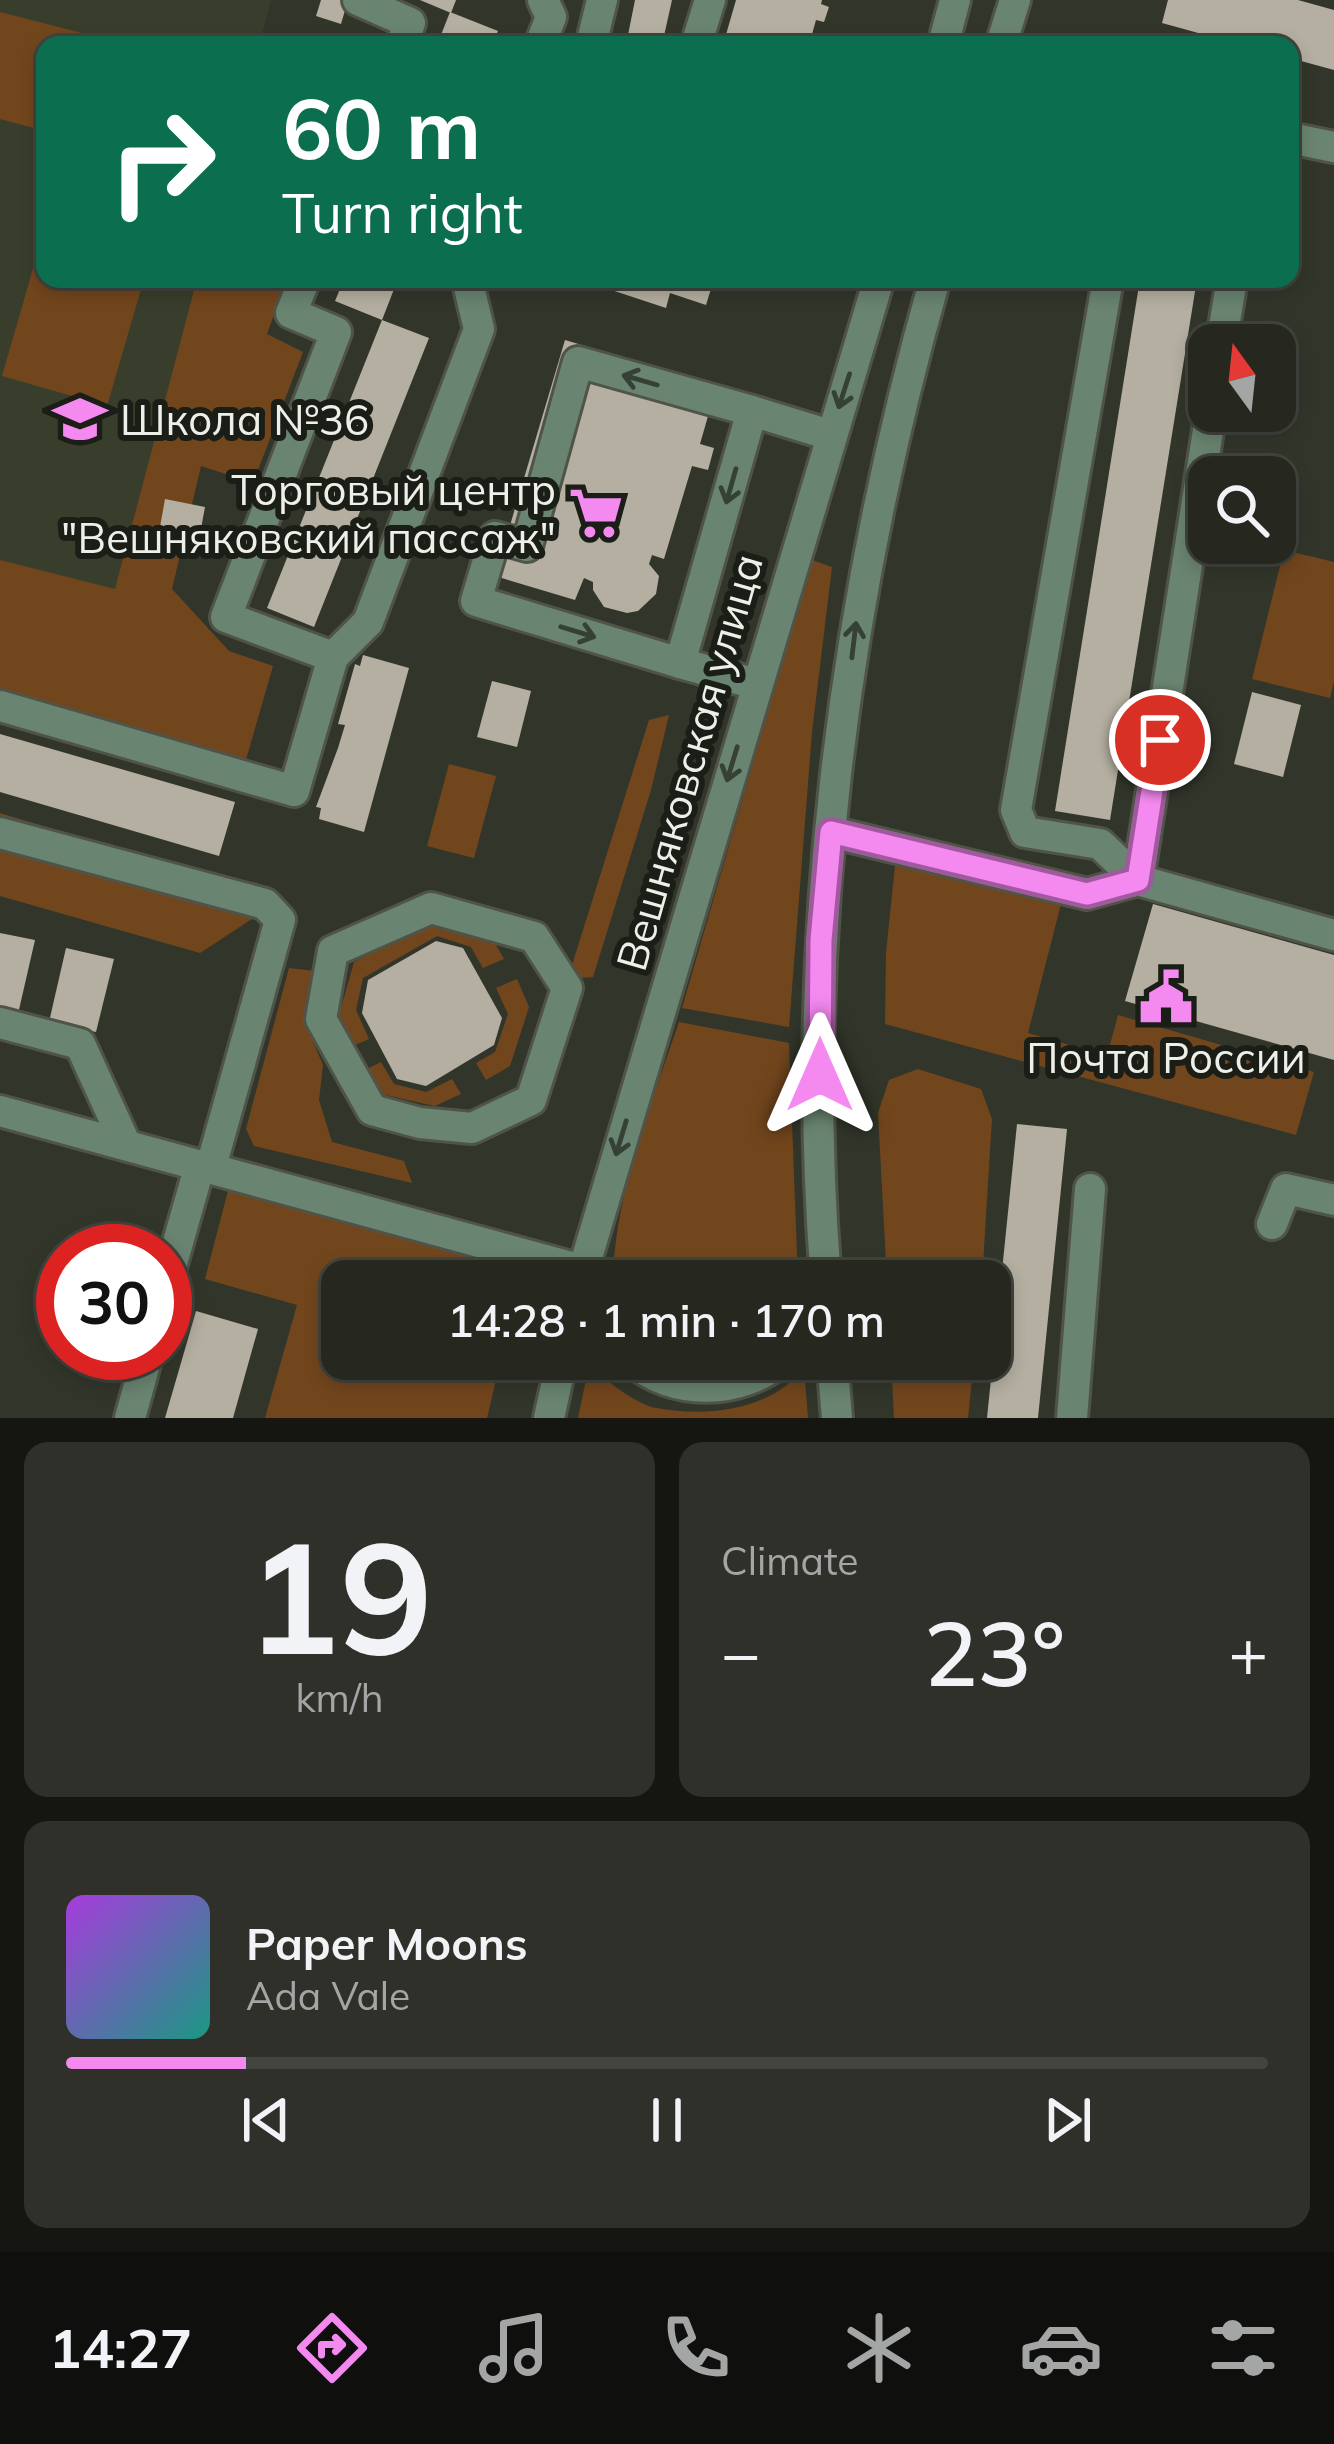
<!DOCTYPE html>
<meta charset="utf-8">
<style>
:root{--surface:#262820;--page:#2e3029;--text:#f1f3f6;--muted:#a4a6a5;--line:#42443e;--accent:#f489f0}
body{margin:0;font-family:Mulish,sans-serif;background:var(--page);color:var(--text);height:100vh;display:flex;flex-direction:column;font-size:45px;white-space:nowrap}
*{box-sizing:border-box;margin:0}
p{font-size:39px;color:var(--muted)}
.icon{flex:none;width:66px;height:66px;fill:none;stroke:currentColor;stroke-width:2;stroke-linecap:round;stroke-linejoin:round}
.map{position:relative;height:1418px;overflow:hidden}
.panel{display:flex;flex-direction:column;gap:24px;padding:24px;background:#151612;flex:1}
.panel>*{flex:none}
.top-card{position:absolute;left:36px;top:36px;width:1263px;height:252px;border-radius:24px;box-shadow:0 6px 18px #0003,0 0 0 3px var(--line);background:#0b6e4f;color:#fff;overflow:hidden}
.needle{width:78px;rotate:345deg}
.tools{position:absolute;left:1188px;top:324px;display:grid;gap:24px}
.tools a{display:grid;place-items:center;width:108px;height:108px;border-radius:24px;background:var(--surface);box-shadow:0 6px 18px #0003,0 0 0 3px var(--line);font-size:60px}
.speed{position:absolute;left:36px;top:1224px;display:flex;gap:24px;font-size:60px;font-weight:700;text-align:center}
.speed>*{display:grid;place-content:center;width:156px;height:156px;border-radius:50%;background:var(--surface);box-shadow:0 6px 18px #0003,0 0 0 3px var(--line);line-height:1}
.speed .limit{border:18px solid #d22;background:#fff;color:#111}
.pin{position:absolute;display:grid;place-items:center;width:102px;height:102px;color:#fff;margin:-51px;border:6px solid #fff;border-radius:50%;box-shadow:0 3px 12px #0007}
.me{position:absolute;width:132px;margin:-66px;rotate:0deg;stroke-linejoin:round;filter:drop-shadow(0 0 9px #0008)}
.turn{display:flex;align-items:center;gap:42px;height:252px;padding:0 48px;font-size:54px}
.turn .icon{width:156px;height:156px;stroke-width:2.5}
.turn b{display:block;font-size:84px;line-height:102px}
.big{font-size:90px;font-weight:600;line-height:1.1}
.panel .tile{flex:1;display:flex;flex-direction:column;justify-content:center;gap:18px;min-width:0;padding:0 42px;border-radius:24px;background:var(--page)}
.panel .dial{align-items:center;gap:0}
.dial b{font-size:156px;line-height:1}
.song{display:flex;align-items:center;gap:36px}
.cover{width:144px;height:144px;border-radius:18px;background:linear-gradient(135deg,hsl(280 70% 55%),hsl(170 70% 35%))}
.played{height:12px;border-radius:6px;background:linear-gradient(90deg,var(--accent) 15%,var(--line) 15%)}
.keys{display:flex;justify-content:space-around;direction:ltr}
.heat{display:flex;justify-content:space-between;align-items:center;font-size:66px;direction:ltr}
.panel .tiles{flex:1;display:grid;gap:24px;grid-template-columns:1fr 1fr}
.tile:last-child{grid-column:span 2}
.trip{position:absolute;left:321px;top:1260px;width:690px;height:120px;border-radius:24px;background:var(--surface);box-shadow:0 6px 18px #0003,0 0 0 3px var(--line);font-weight:600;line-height:120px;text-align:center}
.dock{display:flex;height:192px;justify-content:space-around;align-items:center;background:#0f100d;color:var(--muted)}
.dock .icon{width:84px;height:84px}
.dock .current{color:var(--accent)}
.dock b{font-size:54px;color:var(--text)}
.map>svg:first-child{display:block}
.built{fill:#393e2c}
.green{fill:#72461d}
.building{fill:#b5afa1}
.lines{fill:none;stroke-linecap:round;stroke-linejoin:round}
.minor-casing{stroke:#505448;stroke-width:36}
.minor{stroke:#698470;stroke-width:30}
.oneway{stroke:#364136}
.route-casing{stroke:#9f599c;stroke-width:30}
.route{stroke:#f489f0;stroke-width:21}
.labels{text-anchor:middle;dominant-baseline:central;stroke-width:12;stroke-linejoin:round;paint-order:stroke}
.poi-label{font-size:42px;fill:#edf0e8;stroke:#1b1d17;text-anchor:start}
.street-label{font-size:42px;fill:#edf0e8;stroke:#1b1d17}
</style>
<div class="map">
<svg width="1334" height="1418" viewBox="0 0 1334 1418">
<rect width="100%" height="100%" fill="#32362a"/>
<!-- built -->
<path class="built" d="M0,0H271L259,45H45V279H197L115,590L0,560Z"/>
<!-- green -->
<g class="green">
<path d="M0,12L128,45H45V131L0,119Z"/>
<path d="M41,241L45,242V279H144L107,406L2,376Z"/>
<path d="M197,279H287L267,334L303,352L253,483L201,466L172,589L229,651L273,666L245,763L0,693V560L115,589Z"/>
<path d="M1284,550L1334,562V681L1330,698L1252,679Z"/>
<path d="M812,560L832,567L812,732L789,1027L682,1008Z"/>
<path d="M669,715L651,790L593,977L581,978L572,965L649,720Z"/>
<path d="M449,764L496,776L474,858L427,846Z"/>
<path d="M0,813L201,875L258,883L252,919L200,953L0,896Z"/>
<path d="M896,857L1063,896L1028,1033L1107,1056L1118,1015L1314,1072L1296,1135L885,1024L886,952Z"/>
<path d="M432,921L490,934L504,959L483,968L471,947L437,936L363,978L356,1010L369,1039L353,1046L339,1015L354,962Z"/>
<path d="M289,968L315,971L306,1025L323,1065L319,1100L332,1142L404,1161L412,1183L254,1146L246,1129Z"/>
<path d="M517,979L529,1007L510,1066L486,1080L476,1063L495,1052L508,1014L496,988Z"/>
<path d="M679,1022L789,1043L797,1255L794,1281H613C614,1196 652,1102 679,1022Z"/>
<path d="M381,1062L394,1084L426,1092L452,1079L461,1094L435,1106L381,1094L367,1069Z"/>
<path d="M918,1069L981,1089L992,1119L982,1281H887L878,1113L889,1080Z"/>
<path d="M230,1183L521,1272L519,1281H342V1359H501L487,1418H265L297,1305L205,1279Z"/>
<path d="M891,1359H974L968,1418H894Z"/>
<path d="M589,1365C608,1381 627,1398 651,1407C704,1418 769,1412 804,1368L808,1418H578Z"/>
</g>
<!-- building -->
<g class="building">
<path d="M321,0H348L341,24L316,16Z"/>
<path d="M420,0H456L451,13Z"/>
<path d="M635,0H672L662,45H626Z"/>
<path d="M736,0H822L821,4L829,7L824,22L816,20L809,45H723Z"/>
<path d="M1168,0H1298L1334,10V70L1290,58V45H1242L1162,23Z"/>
<path d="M450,12L498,31L492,45H437Z"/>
<path d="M344,279H398L382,320L429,338L314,627L267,608L382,320L335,301Z"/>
<path d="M578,279H714L706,305L670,293L666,308Z"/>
<path d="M1140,279H1197L1110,820L1055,811Z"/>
<path d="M565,340L717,385L700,444L714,448L708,470L692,466L664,559L652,555L649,564L659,576L656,594L638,611L627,613L604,607L593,590V582L584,578L575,600L495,576Z"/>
<path d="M165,499L205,507L200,534L160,527Z"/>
<path d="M363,655L409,668L364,832L319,819L321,808L316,807L338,748L345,725L338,724L355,664L360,666Z"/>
<path d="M492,681L531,691L517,747L477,737Z"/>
<path d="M1252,692L1301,705L1283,777L1234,764Z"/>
<path d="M0,734L235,802L219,856L0,792Z"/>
<path d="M1153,904L1334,955V1060L1125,1001Z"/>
<path d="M0,933L35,940L18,1014L0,1010Z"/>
<path d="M436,941L463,948L502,1018L494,1045L426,1086L397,1079L362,1013L368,980Z"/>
<path d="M66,948L114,959L96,1032L49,1022Z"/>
<path d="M1017,1124L1067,1129L1038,1418H987Z"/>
<path d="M196,1311L258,1329L233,1418H165Z"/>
</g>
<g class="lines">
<defs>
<g id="minor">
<path d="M358,0L410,23L401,45"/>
<path d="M540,45L551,17L543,0"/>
<path d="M591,45L602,0"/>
<path d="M696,45L710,0"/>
<path d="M943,45L955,0"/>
<path d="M1001,45L1015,0"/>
<path d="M1290,138L1334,147"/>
<path d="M1108,279L1016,810L1025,832L1100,844L1138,880L1211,411"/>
<path d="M1221,345L1232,279"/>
<path d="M333,657L368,622L479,329L467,279"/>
<path d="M680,663L476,601L495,537L527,546L578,362L752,411"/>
<path d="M756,684L680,663L752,411L830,435"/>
<path d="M0,706L294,791L333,657L226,617L336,332L291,313L305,279"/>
<path d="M831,832L1087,894L1138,880L1334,935"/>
<path d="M0,833L265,904L280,920L211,1167"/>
<path d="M431,908L534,937L567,988L531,1100L472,1128L420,1123L372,1110L321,1019L333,951Z"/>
<path d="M0,1023L80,1044L126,1145"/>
<path d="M0,1111L582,1270"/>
<path d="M1272,1224L1286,1189L1334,1200"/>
<path d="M580,1281L879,279"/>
<path d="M826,1281C799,944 843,603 935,279"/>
<path d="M165,1288L200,1165"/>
<path d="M630,1359C673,1397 740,1395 784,1359"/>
<path d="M832,1359L837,1418"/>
<path d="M130,1418L148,1353"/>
<path d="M549,1418L562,1359"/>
<path d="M1072,1418L1090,1189"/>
</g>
</defs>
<!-- minor casing -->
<use href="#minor" class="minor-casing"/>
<!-- minor -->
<use href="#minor" class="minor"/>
</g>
<!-- one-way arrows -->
<defs><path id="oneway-shaft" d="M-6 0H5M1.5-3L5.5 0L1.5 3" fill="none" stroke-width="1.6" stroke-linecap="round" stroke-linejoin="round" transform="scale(3)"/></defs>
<g class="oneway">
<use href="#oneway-shaft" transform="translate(640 380) rotate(-164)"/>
<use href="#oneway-shaft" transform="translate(844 391) rotate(108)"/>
<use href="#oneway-shaft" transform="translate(731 486) rotate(106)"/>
<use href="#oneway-shaft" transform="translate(578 632) rotate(17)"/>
<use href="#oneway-shaft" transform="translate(854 640) rotate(-83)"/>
<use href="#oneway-shaft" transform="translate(732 764) rotate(107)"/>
<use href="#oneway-shaft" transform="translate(621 1138) rotate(107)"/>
</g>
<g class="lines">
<defs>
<path id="route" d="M820,1075L821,940L831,832L1087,894L1138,880L1160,740"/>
</defs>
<!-- route casing -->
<use href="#route" class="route-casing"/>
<!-- route -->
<use href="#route" class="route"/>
</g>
<!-- icons -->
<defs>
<symbol id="school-bare" viewBox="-9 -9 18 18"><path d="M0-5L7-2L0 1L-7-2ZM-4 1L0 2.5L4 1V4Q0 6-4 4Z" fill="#f489f0" stroke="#1b1d17" stroke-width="2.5" paint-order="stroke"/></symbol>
<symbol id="supermarket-bare" viewBox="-9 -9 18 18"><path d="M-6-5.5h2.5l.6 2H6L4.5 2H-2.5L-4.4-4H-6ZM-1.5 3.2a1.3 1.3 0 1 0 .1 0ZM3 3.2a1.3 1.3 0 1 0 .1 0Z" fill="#f489f0" stroke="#1b1d17" stroke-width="2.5" paint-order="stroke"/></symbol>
<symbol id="civic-bare" viewBox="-9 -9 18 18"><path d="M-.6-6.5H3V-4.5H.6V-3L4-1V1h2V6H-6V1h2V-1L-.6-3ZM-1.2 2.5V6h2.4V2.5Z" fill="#f489f0" stroke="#1b1d17" stroke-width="2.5" paint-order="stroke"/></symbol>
</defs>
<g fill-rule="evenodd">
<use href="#school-bare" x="42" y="381" width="76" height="76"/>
<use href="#supermarket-bare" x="558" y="475" width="76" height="76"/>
<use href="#civic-bare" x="1128" y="959" width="76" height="76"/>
</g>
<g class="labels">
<!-- poi labels -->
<g class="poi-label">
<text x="120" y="419">Школа №36</text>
<text x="556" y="489" text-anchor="end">Торговый центр<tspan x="556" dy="48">"Вешняковский пассаж"</tspan></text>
<text x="1166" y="1057" text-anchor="middle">Почта России</text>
</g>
<!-- street labels -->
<g class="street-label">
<text transform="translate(689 762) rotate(-74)">Вешняковская улица</text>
</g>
</g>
</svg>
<div class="tools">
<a><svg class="needle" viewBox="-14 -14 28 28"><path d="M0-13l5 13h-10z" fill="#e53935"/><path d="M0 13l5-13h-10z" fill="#a4a6a5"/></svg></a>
<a><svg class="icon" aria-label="search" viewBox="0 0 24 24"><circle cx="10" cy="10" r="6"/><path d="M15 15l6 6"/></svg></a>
</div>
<div class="speed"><div class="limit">30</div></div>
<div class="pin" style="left:1160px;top:740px;background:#d93025"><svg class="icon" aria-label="arrive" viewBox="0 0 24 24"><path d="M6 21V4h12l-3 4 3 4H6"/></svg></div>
<svg class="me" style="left:820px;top:1075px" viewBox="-20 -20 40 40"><path d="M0-17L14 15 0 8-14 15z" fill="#f489f0" stroke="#fff" stroke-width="4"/></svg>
<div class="trip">14:28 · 1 min · 170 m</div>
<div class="top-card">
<div class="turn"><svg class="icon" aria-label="right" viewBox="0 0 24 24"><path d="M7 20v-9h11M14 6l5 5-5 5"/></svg><div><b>60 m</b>Turn right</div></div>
</div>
</div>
<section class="panel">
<div class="tiles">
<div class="tile dial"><b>19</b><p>km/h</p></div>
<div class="tile"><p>Climate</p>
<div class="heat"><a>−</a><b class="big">23°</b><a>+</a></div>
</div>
<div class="tile">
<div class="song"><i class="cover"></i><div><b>Paper Moons</b><p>Ada Vale</p></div></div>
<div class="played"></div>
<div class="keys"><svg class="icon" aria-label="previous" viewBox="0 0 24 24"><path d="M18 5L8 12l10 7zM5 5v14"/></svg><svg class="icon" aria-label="pause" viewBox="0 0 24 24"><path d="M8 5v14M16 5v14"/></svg><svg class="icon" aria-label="next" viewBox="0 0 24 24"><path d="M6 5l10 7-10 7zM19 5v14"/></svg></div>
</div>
</div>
</section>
<nav class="dock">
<b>14:27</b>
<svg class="icon current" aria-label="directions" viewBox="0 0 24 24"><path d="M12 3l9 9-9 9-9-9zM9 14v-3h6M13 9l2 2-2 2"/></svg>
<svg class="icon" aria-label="music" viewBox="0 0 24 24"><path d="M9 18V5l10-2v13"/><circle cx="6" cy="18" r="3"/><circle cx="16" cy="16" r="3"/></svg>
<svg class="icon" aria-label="phone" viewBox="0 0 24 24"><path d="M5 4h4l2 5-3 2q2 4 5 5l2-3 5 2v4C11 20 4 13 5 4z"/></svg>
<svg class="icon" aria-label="climate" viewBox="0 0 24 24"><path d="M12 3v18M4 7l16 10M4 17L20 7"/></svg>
<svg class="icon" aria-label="car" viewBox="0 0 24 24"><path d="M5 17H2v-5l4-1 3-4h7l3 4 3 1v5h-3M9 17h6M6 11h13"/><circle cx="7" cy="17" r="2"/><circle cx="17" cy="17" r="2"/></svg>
<svg class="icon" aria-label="filters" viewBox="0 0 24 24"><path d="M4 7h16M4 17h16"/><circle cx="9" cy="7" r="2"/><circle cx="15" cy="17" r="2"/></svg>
</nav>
